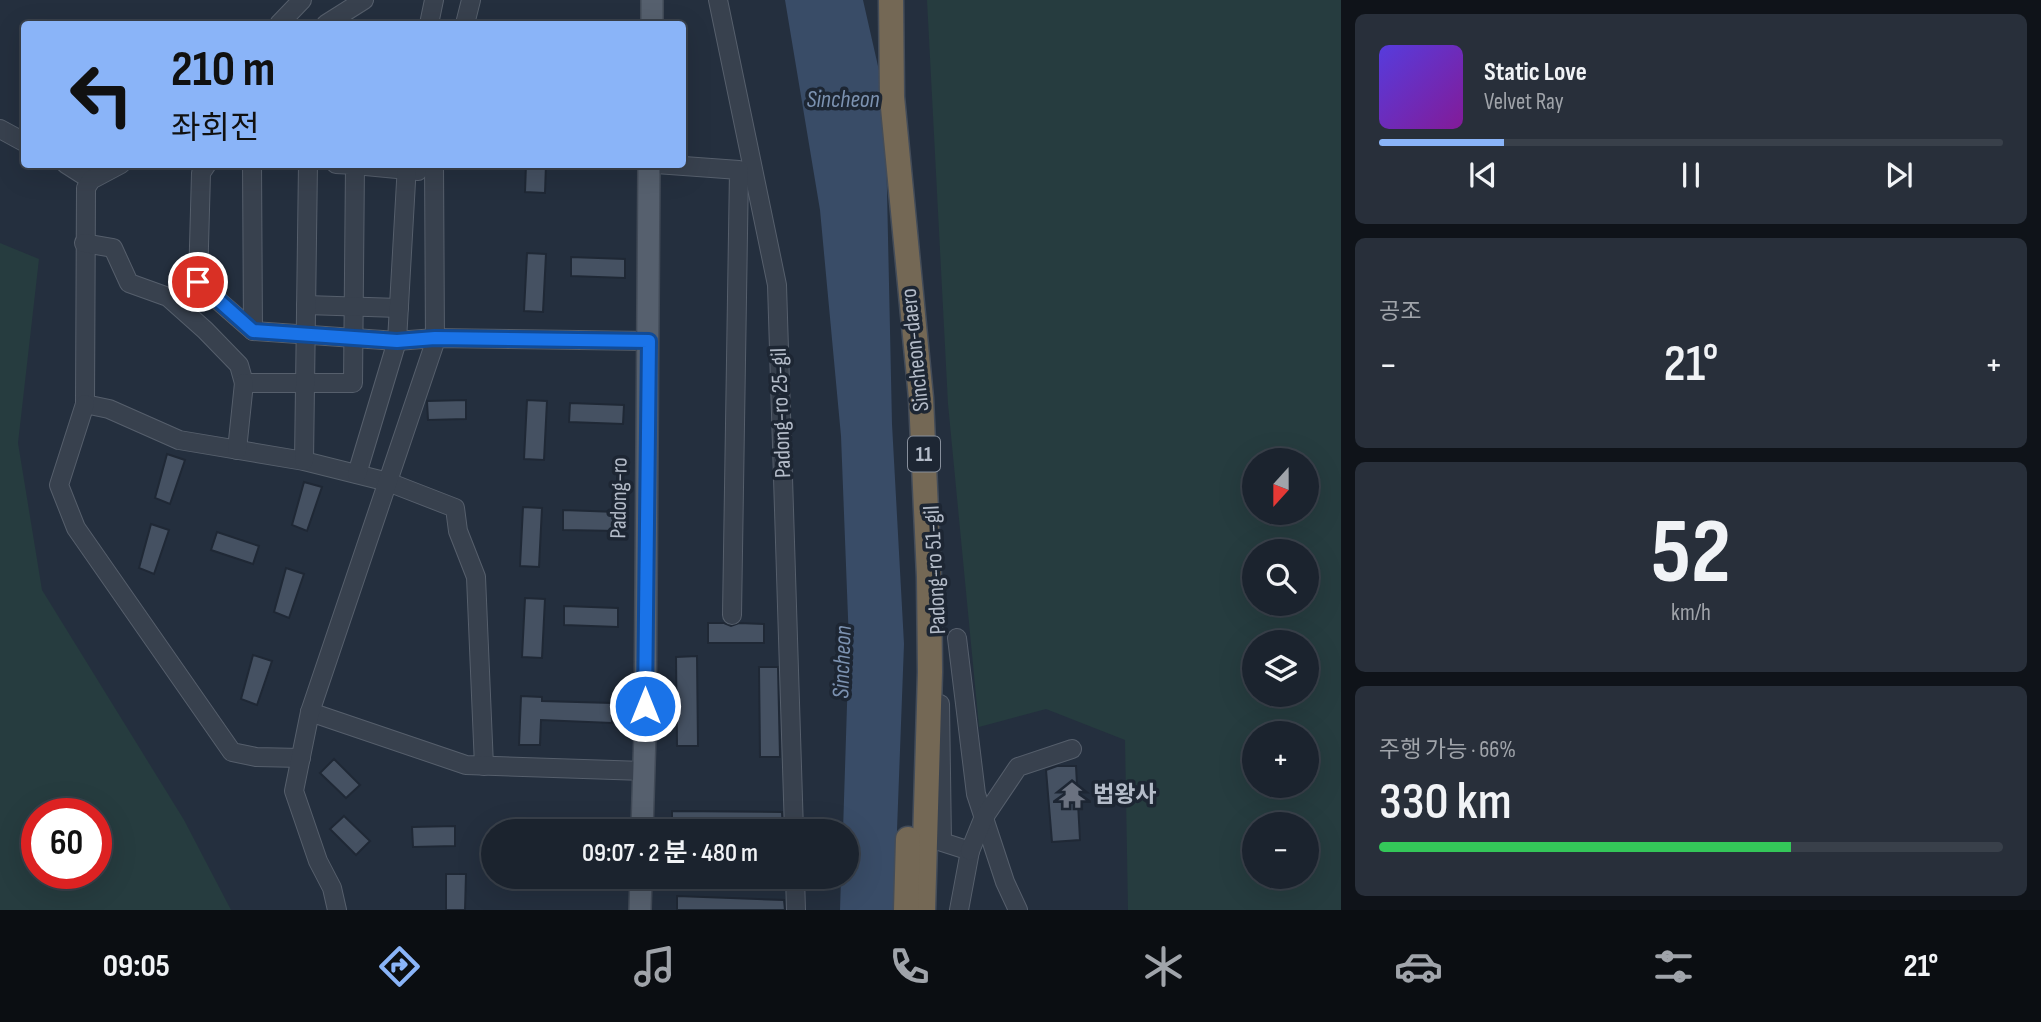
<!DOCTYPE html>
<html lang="ko">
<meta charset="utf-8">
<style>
:root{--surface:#1b232e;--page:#282f3a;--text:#f1f3f6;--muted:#a0a4aa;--line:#39404a;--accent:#8ab4f8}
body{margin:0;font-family:"Sofia Sans Condensed","Noto Sans KR",sans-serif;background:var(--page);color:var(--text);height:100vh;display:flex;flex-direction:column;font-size:26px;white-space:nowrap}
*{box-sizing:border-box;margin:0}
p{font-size:23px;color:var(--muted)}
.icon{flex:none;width:38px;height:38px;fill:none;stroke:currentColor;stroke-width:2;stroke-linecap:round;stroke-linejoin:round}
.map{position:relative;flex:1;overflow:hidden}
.side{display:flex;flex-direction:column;gap:14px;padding:14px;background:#0f1319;width:700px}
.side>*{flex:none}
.hud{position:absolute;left:21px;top:21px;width:665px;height:147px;border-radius:7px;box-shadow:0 7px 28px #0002,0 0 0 2px var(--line);background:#8ab4f8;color:#111;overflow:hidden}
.needle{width:46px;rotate:201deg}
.controls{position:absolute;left:1242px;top:448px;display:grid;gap:14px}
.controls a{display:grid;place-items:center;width:77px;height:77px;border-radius:50%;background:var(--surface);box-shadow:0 7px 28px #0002,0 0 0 2px var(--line);font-size:35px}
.speed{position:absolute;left:21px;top:798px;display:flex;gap:14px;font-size:35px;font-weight:700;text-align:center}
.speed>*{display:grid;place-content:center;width:91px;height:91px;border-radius:50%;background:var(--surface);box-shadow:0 7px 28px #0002,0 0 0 2px var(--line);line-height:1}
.speed .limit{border:10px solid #d22;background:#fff;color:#111}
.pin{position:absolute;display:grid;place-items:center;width:60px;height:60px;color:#fff;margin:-30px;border:4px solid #fff;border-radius:50%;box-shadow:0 2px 7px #0007}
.me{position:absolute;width:77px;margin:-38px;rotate:0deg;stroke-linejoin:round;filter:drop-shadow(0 0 5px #0008)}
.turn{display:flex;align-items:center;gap:24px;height:147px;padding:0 35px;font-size:32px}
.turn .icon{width:91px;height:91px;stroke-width:2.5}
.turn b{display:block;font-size:49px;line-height:60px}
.big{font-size:52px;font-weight:600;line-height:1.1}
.side .card{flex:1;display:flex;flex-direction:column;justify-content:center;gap:10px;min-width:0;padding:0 24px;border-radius:10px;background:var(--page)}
.side .dial{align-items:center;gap:0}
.dial b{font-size:91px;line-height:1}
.song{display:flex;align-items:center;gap:21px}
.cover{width:84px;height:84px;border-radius:10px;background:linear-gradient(135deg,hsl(250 70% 55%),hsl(290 70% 35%))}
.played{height:7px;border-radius:4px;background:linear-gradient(90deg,var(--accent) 20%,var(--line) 20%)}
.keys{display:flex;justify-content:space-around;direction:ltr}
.heat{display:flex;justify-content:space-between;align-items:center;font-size:38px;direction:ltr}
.charge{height:10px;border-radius:5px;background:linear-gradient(90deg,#34c759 66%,var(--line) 0)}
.trip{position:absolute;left:481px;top:819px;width:378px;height:70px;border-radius:35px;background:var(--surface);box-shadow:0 7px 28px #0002,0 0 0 2px var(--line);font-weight:600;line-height:70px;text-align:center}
.tabs{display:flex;height:112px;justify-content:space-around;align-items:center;background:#0b0e12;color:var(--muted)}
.tabs .icon{width:49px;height:49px}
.tabs .current{color:var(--accent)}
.tabs b{font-size:32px;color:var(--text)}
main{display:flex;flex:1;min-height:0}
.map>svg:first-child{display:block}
.green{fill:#263c3f;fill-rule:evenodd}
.water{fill:#394c67}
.building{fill:#455162;stroke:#1f2835;stroke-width:2}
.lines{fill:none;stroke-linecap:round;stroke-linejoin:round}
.minor-casing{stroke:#565f6c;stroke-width:20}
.major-casing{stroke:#414a57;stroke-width:24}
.highway-casing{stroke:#434c59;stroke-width:27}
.minor{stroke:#38414e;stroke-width:18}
.major{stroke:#56606e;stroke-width:21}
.highway{stroke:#746855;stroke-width:24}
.route-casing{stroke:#114b97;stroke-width:18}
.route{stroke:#1a73e8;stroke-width:12}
.labels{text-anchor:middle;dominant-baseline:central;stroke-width:7;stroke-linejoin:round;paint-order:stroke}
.shield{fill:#1d2633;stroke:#878f9c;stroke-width:2}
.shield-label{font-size:21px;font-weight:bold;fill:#b4bcc9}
.street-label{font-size:23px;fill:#b4bcc9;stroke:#1d2633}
.poi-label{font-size:23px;font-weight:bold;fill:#b4bcc9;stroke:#1d2633;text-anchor:start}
.water-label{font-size:24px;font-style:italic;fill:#7c92b1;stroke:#1d2633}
</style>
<main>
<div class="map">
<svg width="1341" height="910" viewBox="0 0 1341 910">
<rect width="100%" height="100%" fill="#242f3e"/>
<!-- green -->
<g class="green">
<path d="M927,0H1341V910H1128L1125,740L1046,709L979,727L948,404ZM1255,460H1307V513H1255ZM1255,551H1307V604H1255ZM1255,642H1307V695H1255ZM1255,733H1307V786H1255ZM1255,824H1307V877H1255Z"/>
<path d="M0,243L39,259L18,443L42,590L184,820L231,910H0ZM37,814H96V873H37Z"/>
</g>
<!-- water -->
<path class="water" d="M785,0H863L885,97L892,424L904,644L894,910H840L841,877H847V831H843L849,643L841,436L820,210Z"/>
<!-- building -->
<g class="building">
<path d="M526,164H546L545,193L525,192Z"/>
<path d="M527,253L546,254L543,312L524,311Z"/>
<path d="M571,257L625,259V278L571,276Z"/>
<path d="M466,400V419L428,420L427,401Z"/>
<path d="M527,400L547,401L544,460L524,459Z"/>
<path d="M570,403L624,405L623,424L569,422Z"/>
<path d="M167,454L185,460L170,504L155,498Z"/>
<path d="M304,482L322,487L307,531L292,525Z"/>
<path d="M523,507L542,508L539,567L520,566Z"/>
<path d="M563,510L617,512V531L563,530Z"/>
<path d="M151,524L169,530L154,574L139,568Z"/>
<path d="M217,532L259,546L253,564L211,550Z"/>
<path d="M286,568L304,574L289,618L274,612Z"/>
<path d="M525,598L545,599L542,658L522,657Z"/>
<path d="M564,606L618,608V627L564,625Z"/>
<path d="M708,623H724L731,626L739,623L764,624V643H708Z"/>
<path d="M253,655L272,661L257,705L241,699Z"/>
<path d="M697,656L698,746H677L676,657Z"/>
<path d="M759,667H778L780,757H760Z"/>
<path d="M521,696L542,697V701L613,703L612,723L541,720L540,745H519Z"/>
<path d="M334,759L360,785L346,798L320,773Z"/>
<path d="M1057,766H1076L1080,840L1052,842L1046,770Z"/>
<path d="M672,811L782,812L783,831H672Z"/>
<path d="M344,816L370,841L356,855L330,829Z"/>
<path d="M455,826V846L413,847L412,827Z"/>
<path d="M446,874H466L465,910H446Z"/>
<path d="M677,896L784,900L785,910H677Z"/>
</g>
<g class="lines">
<defs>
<g id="minor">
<path d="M718,0L777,285L794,831"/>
<path d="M279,24L302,0"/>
<path d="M326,24L364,0"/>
<path d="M429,24L434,0"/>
<path d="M465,24L471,0"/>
<path d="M0,129L24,142"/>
<path d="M66,164L91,180"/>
<path d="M121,164L91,180L86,188L85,404L109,409L179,440L304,461L388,482L455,508L458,531L476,577L484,766"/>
<path d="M207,164L201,173L198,283L253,331L397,341L435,338L649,341"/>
<path d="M252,164L253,331"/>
<path d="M656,164L739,170L732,615"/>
<path d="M355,165L418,171"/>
<path d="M84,243L113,248L129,283L168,297L205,330L239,365L244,383H353L355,165L336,164"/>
<path d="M306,305L399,308"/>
<path d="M85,404L59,485L76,528L232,752L256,757L301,758"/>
<path d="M237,450L244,383"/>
<path d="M304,461L308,164"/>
<path d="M357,474L397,341L407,164"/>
<path d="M957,638L976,794L1005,882L1018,910"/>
<path d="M940,704L942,842L970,851L959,910"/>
<path d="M310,712L466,765L644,771"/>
<path d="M970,851L983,819L1018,767L1072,749"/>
<path d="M795,877L796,910"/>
<path d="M337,910L332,888L318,861L294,791L310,712L435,342L434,164"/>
</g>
<g id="major">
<path d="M652,24V0"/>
<path d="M642,831L645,732L649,164"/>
<path d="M640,910L641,877"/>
</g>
<g id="highway">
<path d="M891,0L892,97L921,398L929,577L930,672L923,910"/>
<path d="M906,910L908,839"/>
</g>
</defs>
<!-- minor casing -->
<use href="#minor" class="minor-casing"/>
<!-- major casing -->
<use href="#major" class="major-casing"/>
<!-- highway casing -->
<use href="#highway" class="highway-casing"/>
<!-- minor -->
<use href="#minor" class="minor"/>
<!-- major -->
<use href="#major" class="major"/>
<!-- highway -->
<use href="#highway" class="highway"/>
</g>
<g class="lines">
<defs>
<path id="route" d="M198,282L253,331L397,341L435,338L649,341L645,706"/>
</defs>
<!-- route casing -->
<use href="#route" class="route-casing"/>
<!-- route -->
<use href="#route" class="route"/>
</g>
<!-- icons -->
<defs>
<symbol id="temple-bare" viewBox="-9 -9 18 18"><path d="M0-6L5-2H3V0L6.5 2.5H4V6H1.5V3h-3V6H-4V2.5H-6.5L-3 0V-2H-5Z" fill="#6b7280" stroke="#1d2633" stroke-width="2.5" paint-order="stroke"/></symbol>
</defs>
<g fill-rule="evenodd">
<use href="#temple-bare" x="1053" y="776" width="38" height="38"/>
</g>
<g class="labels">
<!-- shield labels -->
<rect class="shield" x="908" y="436.5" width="32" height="35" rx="5"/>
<g class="shield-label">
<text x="924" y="454">11</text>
</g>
<!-- street labels -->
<g class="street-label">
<text transform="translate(915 350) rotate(-96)">Sincheon-daero</text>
<text transform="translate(781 413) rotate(-92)">Padong-ro 25-gil</text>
<text transform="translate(619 498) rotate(-89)">Padong-ro</text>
<text transform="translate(935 570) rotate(-93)">Padong-ro 51-gil</text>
</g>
<!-- poi labels -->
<g class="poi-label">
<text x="1093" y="795">법왕사</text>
</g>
<!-- water labels -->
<g class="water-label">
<text x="843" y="99">Sincheon</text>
<text transform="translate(842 662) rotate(-88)">Sincheon</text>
</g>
</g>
</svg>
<div class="controls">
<a><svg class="needle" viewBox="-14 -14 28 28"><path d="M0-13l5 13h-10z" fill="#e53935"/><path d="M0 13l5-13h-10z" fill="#a0a4aa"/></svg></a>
<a><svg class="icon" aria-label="search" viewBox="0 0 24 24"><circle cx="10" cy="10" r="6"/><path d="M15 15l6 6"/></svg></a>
<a><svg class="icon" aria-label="layers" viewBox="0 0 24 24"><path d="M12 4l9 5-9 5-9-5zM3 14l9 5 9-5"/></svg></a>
<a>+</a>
<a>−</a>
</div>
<div class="speed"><div class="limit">60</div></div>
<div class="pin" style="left:198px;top:282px;background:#d93025"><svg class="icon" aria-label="arrive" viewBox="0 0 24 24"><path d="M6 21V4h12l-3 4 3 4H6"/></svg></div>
<svg class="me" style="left:645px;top:706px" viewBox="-20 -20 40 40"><circle r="17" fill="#1a73e8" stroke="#fff" stroke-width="3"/><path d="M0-11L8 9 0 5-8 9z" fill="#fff"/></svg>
<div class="trip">09:07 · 2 분 · 480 m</div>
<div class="hud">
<div class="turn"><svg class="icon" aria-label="left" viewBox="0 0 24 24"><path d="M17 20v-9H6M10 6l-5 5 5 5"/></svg><div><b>210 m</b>좌회전</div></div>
</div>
</div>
<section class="side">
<div class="card">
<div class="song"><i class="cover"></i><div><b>Static Love</b><p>Velvet Ray</p></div></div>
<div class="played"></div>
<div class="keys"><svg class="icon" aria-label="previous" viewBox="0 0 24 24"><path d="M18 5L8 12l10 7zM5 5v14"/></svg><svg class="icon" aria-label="pause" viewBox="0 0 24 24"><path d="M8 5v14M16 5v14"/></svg><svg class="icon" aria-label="next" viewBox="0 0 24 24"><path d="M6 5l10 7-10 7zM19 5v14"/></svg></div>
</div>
<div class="card"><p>공조</p>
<div class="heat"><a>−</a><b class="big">21°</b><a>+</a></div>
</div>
<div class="card dial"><b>52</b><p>km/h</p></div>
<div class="card"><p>주행 가능 · 66%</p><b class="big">330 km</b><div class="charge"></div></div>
</section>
</main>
<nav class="tabs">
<b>09:05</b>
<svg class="icon current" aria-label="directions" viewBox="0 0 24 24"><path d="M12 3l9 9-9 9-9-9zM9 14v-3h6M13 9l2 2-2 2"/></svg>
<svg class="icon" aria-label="music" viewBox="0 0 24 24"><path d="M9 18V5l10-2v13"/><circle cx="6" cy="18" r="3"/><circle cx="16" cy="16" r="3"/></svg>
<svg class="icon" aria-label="phone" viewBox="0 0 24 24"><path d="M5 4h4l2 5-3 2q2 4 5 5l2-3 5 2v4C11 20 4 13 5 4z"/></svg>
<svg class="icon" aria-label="climate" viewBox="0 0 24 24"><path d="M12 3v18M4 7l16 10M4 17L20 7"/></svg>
<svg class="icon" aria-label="car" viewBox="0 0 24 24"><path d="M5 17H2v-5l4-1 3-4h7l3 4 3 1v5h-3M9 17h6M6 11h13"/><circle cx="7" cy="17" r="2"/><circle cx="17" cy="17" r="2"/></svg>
<svg class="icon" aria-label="filters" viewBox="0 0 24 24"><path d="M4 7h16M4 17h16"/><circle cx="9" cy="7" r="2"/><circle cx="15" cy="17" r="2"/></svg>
<b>21°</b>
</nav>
